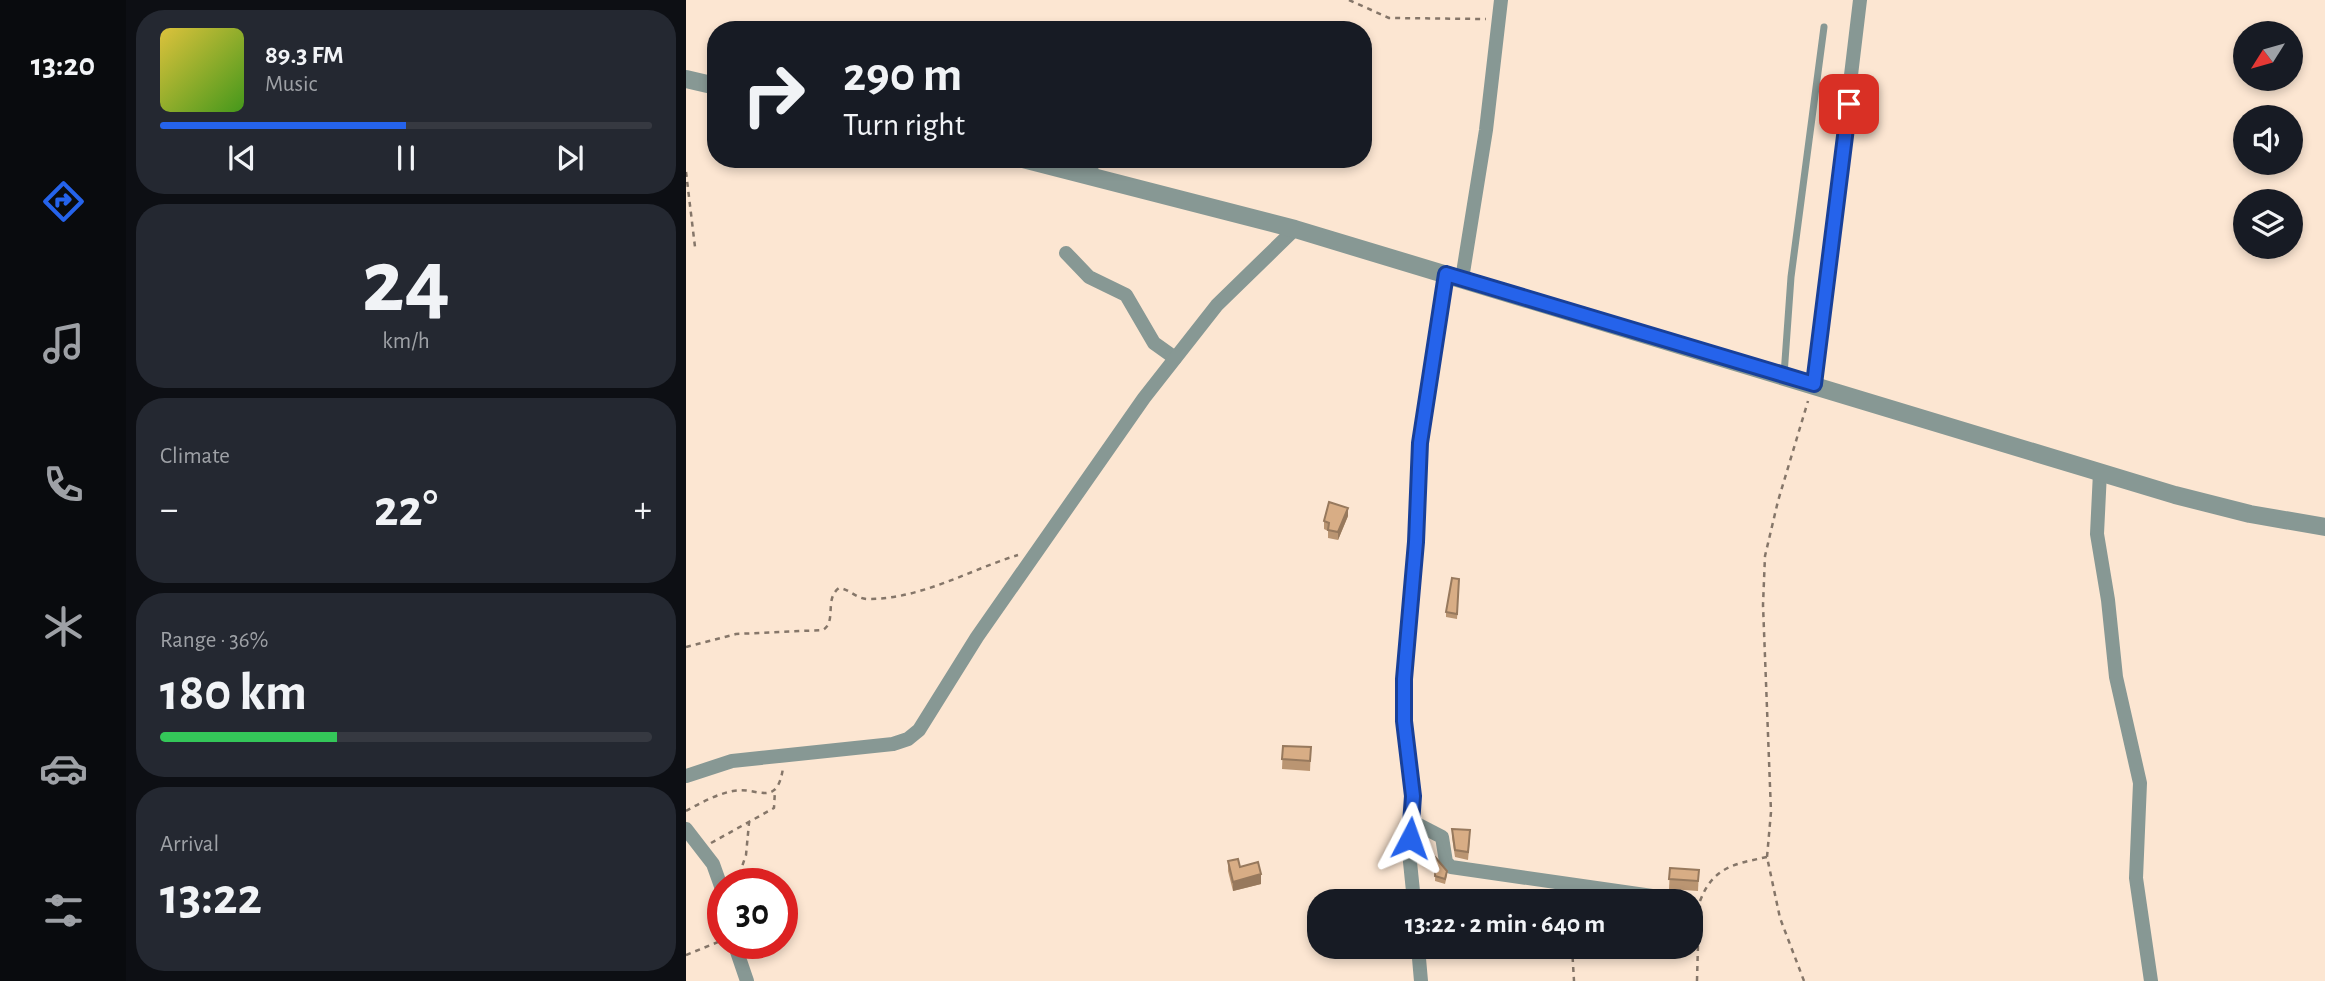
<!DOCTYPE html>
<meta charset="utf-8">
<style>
:root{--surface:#171b24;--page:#242831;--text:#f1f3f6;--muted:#9ea1a6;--line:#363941;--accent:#2563eb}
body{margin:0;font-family:"Alegreya Sans",sans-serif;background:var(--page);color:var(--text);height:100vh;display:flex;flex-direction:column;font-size:26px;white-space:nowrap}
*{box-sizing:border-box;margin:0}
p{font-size:23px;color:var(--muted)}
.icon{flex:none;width:38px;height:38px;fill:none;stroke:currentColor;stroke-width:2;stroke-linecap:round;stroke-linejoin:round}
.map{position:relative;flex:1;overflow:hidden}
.sheet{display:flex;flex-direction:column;gap:10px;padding:10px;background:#0d0f14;width:560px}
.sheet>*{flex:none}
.guide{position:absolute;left:21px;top:21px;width:665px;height:147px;border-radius:28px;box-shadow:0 4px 10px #0003;background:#171b24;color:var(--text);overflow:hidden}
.needle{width:46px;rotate:233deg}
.tools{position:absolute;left:1547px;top:21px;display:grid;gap:14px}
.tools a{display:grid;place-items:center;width:70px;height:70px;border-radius:50%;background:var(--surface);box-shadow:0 4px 10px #0003;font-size:35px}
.speed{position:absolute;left:21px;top:868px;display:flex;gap:14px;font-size:35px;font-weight:700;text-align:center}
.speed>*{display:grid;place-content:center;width:91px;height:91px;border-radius:50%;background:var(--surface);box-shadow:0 4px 10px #0003;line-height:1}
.speed .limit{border:10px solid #d22;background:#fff;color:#111}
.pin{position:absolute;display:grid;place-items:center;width:60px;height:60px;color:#fff;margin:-30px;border-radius:14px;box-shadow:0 4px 10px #0006}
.me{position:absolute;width:77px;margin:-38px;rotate:4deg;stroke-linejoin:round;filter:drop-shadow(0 0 5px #0008)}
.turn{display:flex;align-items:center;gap:24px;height:147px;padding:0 21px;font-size:32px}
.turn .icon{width:91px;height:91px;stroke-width:2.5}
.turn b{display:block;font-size:49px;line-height:60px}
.big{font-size:52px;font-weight:700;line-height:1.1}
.sheet .tile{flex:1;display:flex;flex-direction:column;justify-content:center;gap:10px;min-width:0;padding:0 24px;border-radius:28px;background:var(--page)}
.sheet .dial{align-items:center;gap:0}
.dial b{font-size:91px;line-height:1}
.song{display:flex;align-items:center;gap:21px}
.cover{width:84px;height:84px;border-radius:10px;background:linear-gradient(135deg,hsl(50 70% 55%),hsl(100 70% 35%))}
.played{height:7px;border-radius:4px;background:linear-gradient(90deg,var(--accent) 50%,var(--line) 50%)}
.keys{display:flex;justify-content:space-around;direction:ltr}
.heat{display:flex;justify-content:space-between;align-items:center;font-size:38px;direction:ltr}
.charge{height:10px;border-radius:5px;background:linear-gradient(90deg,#34c759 36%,var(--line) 0)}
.trip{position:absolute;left:621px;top:889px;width:396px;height:70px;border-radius:28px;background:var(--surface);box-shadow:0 4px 10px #0003;font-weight:700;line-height:70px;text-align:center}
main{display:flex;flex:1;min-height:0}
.menu{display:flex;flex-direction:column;width:126px;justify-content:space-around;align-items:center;background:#090b0e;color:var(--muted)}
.menu .icon{width:49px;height:49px}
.menu .selected{color:var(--accent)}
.menu b{font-size:32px;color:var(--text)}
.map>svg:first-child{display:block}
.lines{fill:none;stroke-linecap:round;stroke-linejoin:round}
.path{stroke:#857669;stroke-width:2.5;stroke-dasharray:5 5;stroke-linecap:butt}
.service{stroke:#879894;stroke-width:7}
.minor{stroke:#879894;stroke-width:14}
.tertiary{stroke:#879894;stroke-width:18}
.wall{fill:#ba9572}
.shaded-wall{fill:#97795d}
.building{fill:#d8ad85;stroke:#97795d;stroke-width:2}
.route-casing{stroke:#184099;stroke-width:18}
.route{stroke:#2563eb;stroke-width:12}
</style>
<main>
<nav class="menu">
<b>13:20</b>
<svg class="icon selected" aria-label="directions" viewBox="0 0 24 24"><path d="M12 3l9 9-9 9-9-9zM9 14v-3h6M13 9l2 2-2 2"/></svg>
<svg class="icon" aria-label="music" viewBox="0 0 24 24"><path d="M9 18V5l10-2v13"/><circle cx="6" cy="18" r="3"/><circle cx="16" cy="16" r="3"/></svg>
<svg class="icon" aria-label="phone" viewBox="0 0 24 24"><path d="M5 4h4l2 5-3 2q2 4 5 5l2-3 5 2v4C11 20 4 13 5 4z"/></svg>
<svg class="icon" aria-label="climate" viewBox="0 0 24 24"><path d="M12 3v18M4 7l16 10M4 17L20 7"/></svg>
<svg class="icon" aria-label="car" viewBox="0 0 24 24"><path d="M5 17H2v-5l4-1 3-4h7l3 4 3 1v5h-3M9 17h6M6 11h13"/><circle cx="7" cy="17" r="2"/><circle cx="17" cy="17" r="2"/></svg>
<svg class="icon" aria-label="filters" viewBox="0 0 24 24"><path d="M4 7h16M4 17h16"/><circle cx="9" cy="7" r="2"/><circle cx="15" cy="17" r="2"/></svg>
</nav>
<section class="sheet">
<div class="tile">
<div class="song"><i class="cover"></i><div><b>89.3 FM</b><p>Music</p></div></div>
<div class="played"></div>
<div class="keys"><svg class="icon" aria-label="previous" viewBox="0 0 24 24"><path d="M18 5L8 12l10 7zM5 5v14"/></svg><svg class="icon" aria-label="pause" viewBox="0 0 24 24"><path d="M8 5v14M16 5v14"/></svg><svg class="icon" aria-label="next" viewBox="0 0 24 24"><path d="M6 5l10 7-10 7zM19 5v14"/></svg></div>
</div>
<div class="tile dial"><b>24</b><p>km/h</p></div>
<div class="tile"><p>Climate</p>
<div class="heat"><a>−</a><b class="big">22°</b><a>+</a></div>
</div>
<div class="tile"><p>Range · 36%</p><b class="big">180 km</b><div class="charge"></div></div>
<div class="tile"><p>Arrival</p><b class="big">13:22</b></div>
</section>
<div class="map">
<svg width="1639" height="981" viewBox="0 0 1639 981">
<rect width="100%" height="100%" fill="#fce6d2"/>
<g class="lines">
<!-- path -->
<g class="path">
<path d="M663,0L703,18L800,19"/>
<path d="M0,172L9,247"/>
<path d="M0,647L50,634L137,630C151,621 138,599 153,588C164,589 170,599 182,599C236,599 283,570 332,555"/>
<path d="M0,811C14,803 31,794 47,791C71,786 91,809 97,768"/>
<path d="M25,843L88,808L89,790"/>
<path d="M50,884L60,855L63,823"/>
<path d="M1014,901C1027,867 1048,864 1081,857"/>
<path d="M886,947L888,981"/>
<path d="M0,955L37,940"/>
<path d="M1011,981L1013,907"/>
<path d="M1118,981L1094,918L1081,857L1085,812L1077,605L1079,556L1092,501L1122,401"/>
</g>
<!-- service -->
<path class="service" d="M1098,375L1105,277L1138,27"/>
<!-- minor -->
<g class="minor">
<path d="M405,174L406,159"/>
<path d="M380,253L403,277L440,295L468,343L489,358"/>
<path d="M776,279L800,130L815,0"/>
<path d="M1128,384L1174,0"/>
<path d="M1414,472L1411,534L1422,600L1430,677L1454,783L1450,878L1465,981"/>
<path d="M0,776L46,761L207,744L222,739L233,730L291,637L458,398L531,305L609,229"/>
<path d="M725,821L756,837L760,862L765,867L1001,901"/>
<path d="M0,829L27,864L37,892"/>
<path d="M728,901L724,862L727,796L718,721V679L730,542L734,443L760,274"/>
<path d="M48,943L61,981"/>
<path d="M732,947L735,981"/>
</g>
<!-- tertiary -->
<g class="tertiary">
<path d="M0,79L30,86"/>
<path d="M337,159L609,229L1489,495L1564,514L1639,527"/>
</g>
</g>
<!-- wall -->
<g class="wall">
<path d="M662,516L652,540L642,538V531L638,529V521Z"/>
<path d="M773,579L771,619L760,617V612Z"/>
<path d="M597,746L625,747L624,771L596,769Z"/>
<path d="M766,829L784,838L782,860L769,857L766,837Z"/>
<path d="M750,858L761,875L759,884L749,881Z"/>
<path d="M542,861L554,867L575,884L547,891L542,871Z"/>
<path d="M984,868L1013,870L1012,891L983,889Z"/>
</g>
<!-- shaded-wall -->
<g class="shaded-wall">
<path d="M662,508V516L652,540V532Z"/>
<path d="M575,874V884L547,891V882Z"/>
</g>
<!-- building -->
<g class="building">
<path d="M643,502L662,508L652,532L642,530L643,523L638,521Z"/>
<path d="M766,578L773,579L771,614L760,612Z"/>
<path d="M597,746L625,747L624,761L596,759Z"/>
<path d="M766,829L784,830L782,852L769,850Z"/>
<path d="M750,858L761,871L759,879L749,876Z"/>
<path d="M552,859L554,867L572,862L575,874L547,882L542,861Z"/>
<path d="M984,868L1013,870L1012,881L983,879Z"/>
</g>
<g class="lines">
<defs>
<path id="route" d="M724,838L727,796L718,721V679L730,542L734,443L760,274L1128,384L1163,104"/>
</defs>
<!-- route casing -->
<use href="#route" class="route-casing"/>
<!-- route -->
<use href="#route" class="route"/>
</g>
</svg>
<div class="tools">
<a><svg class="needle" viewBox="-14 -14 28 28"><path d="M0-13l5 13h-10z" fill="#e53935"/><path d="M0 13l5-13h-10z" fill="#9ea1a6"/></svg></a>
<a><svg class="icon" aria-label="sound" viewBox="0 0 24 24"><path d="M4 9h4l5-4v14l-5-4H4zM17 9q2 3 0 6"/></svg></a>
<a><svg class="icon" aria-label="layers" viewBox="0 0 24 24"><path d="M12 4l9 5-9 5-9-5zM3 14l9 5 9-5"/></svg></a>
</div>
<div class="speed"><div class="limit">30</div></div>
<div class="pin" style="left:1163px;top:104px;background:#d93025"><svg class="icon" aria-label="arrive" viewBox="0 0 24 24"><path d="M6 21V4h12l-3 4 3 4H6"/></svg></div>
<svg class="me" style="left:724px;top:838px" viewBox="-20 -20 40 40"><path d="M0-17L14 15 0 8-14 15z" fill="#2563eb" stroke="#fff" stroke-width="4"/></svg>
<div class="trip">13:22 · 2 min · 640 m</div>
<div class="guide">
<div class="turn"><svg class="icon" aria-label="right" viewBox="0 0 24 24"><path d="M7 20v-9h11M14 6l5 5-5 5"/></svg><div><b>290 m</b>Turn right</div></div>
</div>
</div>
</main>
